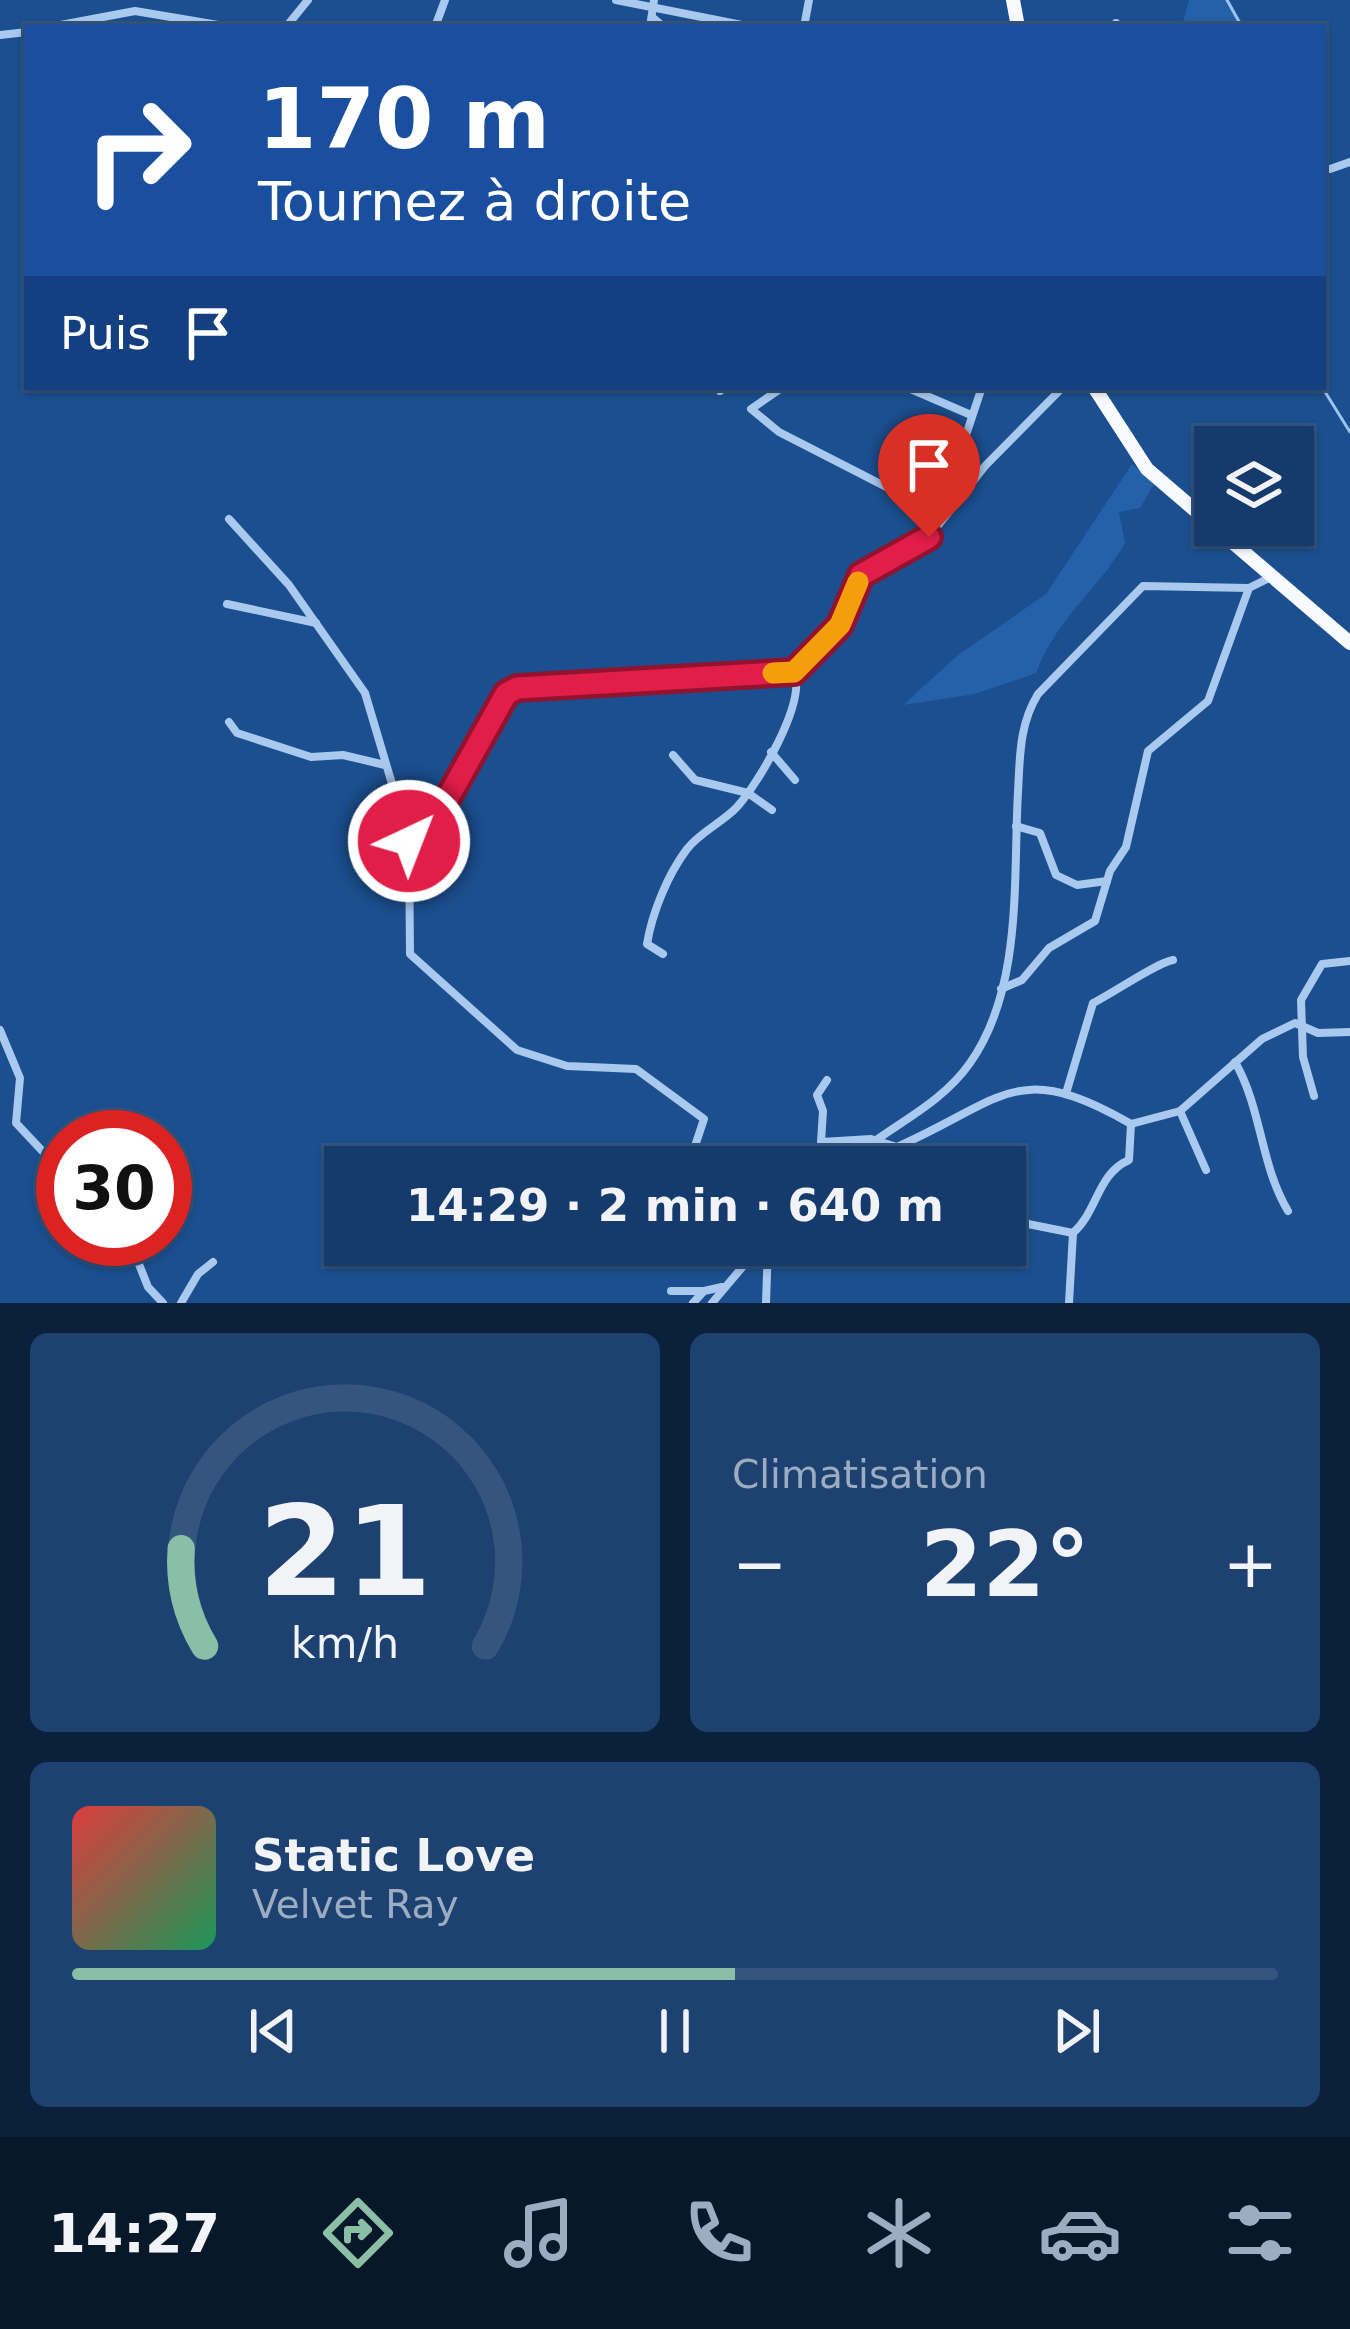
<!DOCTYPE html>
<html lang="fr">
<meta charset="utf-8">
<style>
:root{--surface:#143b6b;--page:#1d4271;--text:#f1f3f6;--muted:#9dadc1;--line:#33557e;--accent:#8abfa5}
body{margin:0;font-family:"DejaVu Sans",sans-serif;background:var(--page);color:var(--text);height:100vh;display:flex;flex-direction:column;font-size:45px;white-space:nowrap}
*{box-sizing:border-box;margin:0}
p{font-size:39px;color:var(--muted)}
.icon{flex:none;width:66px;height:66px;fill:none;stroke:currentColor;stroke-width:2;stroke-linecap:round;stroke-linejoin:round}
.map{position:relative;height:1303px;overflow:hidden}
.sheet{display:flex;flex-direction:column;gap:30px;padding:30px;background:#0b203b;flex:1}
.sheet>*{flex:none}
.top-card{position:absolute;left:24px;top:24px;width:1302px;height:366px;border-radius:0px;box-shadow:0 3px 9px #0004,0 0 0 3px var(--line);background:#1a4fa0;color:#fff;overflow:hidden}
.buttons{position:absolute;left:1194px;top:426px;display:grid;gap:24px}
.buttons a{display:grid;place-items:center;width:120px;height:120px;border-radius:0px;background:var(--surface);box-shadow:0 3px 9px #0004,0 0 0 3px var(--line);font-size:60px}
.speed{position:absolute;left:36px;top:1110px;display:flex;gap:24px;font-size:60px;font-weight:700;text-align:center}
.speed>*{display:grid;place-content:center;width:156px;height:156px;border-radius:50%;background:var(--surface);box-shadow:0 3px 9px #0004,0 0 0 3px var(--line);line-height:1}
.speed .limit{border:18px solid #d22;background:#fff;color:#111}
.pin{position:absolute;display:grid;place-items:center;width:102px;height:102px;color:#fff;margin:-123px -51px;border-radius:50% 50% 50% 0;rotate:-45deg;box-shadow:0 0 12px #0007}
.pin .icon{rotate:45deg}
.me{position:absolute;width:132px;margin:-66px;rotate:43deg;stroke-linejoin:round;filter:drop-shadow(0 0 9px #0008)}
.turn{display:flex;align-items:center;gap:42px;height:252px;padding:0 36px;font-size:54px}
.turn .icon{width:156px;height:156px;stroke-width:2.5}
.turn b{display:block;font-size:84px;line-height:102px}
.then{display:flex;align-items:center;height:114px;padding:0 36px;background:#0003;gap:24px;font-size:45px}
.big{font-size:90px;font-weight:800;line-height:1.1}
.sheet .tile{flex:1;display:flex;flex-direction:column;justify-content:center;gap:18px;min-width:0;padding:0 42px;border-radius:18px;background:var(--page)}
.sheet .dial{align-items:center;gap:0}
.dial svg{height:312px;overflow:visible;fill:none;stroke:var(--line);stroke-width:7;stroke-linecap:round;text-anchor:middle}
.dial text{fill:var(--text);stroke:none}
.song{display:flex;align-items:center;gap:36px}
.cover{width:144px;height:144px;border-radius:18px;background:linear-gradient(135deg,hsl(0 70% 55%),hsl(150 70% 35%))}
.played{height:12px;border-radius:6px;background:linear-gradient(90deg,var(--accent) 55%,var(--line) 55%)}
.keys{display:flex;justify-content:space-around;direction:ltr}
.heat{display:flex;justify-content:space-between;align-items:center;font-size:66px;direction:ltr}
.sheet .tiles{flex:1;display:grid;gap:30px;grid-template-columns:1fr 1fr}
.tile:last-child{grid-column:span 2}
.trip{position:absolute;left:324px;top:1146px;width:702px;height:120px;border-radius:0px;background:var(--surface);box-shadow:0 3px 9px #0004,0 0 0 3px var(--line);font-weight:800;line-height:120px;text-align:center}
.menu{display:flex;height:192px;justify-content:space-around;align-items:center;background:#08182b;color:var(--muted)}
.menu .icon{width:84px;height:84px}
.menu .on{color:var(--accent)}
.menu b{font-size:54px;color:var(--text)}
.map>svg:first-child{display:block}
.green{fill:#2461a8}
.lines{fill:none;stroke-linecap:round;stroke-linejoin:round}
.stream{stroke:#9cc4f0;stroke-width:3}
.minor{stroke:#a9c9ee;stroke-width:8}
.trunk{stroke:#f8faff;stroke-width:14}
.route-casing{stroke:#92132f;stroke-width:30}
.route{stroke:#e11d48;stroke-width:21}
.slow{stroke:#f59e0b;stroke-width:21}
</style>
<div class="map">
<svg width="1350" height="1303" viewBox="0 0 1350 1303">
<rect width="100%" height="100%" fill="#1b4f8f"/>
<!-- green -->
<g class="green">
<path d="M1189,0H1229L1241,21L1233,27H1187L1183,22Z"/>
<path d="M1132,464L1154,484L1140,508L1119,512L1125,543C1096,593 1058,616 1036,673L975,694L903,705L958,655L1046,594Z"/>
</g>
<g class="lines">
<!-- stream -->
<g class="stream">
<path d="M1227,0L1242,27"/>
<path d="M1322,387L1350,432"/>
</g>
<!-- minor -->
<g class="minor">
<path d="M616,0L752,27"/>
<path d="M652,17L664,27"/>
<path d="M1116,23V27"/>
<path d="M50,27L135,11L230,27"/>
<path d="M286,27L308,0"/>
<path d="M435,27L445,0"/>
<path d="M529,27H569"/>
<path d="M650,27L654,0"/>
<path d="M804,27L809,0"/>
<path d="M0,35L27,32"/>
<path d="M1330,169L1350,162"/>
<path d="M719,387L720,391"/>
<path d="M783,387L751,409L779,432L943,516"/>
<path d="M906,387L971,415"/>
<path d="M955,499L957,462L982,387"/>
<path d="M229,519L289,585L365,693L409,841C432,818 453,796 468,767C482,740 488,703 517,689L794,672L840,625L861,575L929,537L985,466L1063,387"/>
<path d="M227,604L316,623"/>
<path d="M229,722L237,733L311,757L343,755L385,765"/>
<path d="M771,752L795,780"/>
<path d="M673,755L695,780L748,793L772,810"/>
<path d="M1016,826L1040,833L1056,875L1077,885L1107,881"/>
<path d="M409,841L410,954L517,1050L567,1066L636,1069L704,1119L691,1158L693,1167"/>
<path d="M663,954L647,944C652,913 668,874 687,849C700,832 723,822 737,807C758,784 807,702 794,672"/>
<path d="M1001,989L1022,980L1049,948L1095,921L1110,871L1126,847L1148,751L1208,701L1249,588"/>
<path d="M0,1030L20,1078L16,1123L63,1173"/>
<path d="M1235,1062C1262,1109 1260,1164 1288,1211"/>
<path d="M827,1080L817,1095L823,1111L821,1142L871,1139L897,1147C1005,1099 1016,1058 1131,1124L1180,1111L1262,1039L1295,1023L1318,1033L1350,1032"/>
<path d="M1067,1090L1093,1003C1115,992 1156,963 1173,960"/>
<path d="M1314,1096L1303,1057L1301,1000L1322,964L1350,961"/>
<path d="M1180,1111L1206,1170"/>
<path d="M898,1147L941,1167"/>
<path d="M842,1167C883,1128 937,1110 970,1063C1023,988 1013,879 1018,792C1020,757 1019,725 1038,694L1143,586L1249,588L1271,577"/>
<path d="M1005,1199L1028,1224L1073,1233C1098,1211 1097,1174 1129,1160L1131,1124"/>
<path d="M129,1239L148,1287L163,1303"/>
<path d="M671,1291H702"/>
<path d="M181,1303L198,1274L213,1262"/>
<path d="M693,1303L704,1291L722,1287"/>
<path d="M712,1303L761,1245"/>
<path d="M766,1303L768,1245"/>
<path d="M1069,1303L1073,1233"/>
</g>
<!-- trunk -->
<g class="trunk">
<path d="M1013,0L1018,27"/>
<path d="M1094,387L1147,469L1350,643"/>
</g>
</g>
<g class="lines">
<defs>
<path id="route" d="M409,841L440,812L506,694L517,688L794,672L840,625L861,575L929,537"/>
</defs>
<!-- route casing -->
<use href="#route" class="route-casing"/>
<!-- route -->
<use href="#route" class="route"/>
<!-- slow -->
<path class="slow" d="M773,673L794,672L840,625L858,582"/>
</g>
</svg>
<div class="buttons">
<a><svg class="icon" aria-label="layers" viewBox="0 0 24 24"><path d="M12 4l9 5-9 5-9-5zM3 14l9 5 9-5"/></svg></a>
</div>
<div class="speed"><div class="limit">30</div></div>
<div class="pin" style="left:929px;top:537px;background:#d93025"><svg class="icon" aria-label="arrive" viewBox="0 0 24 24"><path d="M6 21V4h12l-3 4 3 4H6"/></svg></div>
<svg class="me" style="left:409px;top:841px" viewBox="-20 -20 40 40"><circle r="17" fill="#e11d48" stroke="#fff" stroke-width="3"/><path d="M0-11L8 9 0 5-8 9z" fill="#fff"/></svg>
<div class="trip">14:29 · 2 min · 640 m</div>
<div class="top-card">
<div class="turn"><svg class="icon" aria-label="right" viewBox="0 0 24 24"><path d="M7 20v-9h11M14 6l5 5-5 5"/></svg><div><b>170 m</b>Tournez à droite</div></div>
<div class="then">Puis<svg class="icon" aria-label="arrive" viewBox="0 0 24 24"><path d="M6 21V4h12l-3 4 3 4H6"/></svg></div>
</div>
</div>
<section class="sheet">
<div class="tiles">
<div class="tile dial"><svg viewBox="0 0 100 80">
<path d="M14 69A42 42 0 1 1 86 69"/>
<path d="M14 69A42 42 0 0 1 8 44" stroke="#8abfa5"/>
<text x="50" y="56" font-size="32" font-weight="700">21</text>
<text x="50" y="72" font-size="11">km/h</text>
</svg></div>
<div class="tile"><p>Climatisation</p>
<div class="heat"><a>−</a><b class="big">22°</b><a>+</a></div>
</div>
<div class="tile">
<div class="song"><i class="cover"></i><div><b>Static Love</b><p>Velvet Ray</p></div></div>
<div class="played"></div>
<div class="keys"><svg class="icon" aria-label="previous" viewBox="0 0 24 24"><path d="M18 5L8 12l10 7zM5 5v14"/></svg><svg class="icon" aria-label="pause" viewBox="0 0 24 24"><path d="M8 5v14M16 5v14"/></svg><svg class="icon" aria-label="next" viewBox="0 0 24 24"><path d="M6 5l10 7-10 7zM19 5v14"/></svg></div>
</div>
</div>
</section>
<nav class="menu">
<b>14:27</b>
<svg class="icon on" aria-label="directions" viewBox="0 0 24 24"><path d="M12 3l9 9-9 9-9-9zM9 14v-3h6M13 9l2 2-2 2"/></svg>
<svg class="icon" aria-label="music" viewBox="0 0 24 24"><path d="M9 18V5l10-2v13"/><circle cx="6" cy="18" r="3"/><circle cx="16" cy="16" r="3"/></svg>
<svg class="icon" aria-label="phone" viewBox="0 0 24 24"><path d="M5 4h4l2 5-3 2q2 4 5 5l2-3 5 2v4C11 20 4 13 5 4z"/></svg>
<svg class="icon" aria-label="climate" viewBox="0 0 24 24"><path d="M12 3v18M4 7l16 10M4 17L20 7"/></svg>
<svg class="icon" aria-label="car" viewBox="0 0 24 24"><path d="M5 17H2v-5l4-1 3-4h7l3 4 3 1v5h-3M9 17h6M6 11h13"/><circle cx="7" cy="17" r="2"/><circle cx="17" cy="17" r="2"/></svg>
<svg class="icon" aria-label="filters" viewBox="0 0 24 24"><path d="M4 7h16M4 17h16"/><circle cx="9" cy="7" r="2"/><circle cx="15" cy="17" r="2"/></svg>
</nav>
